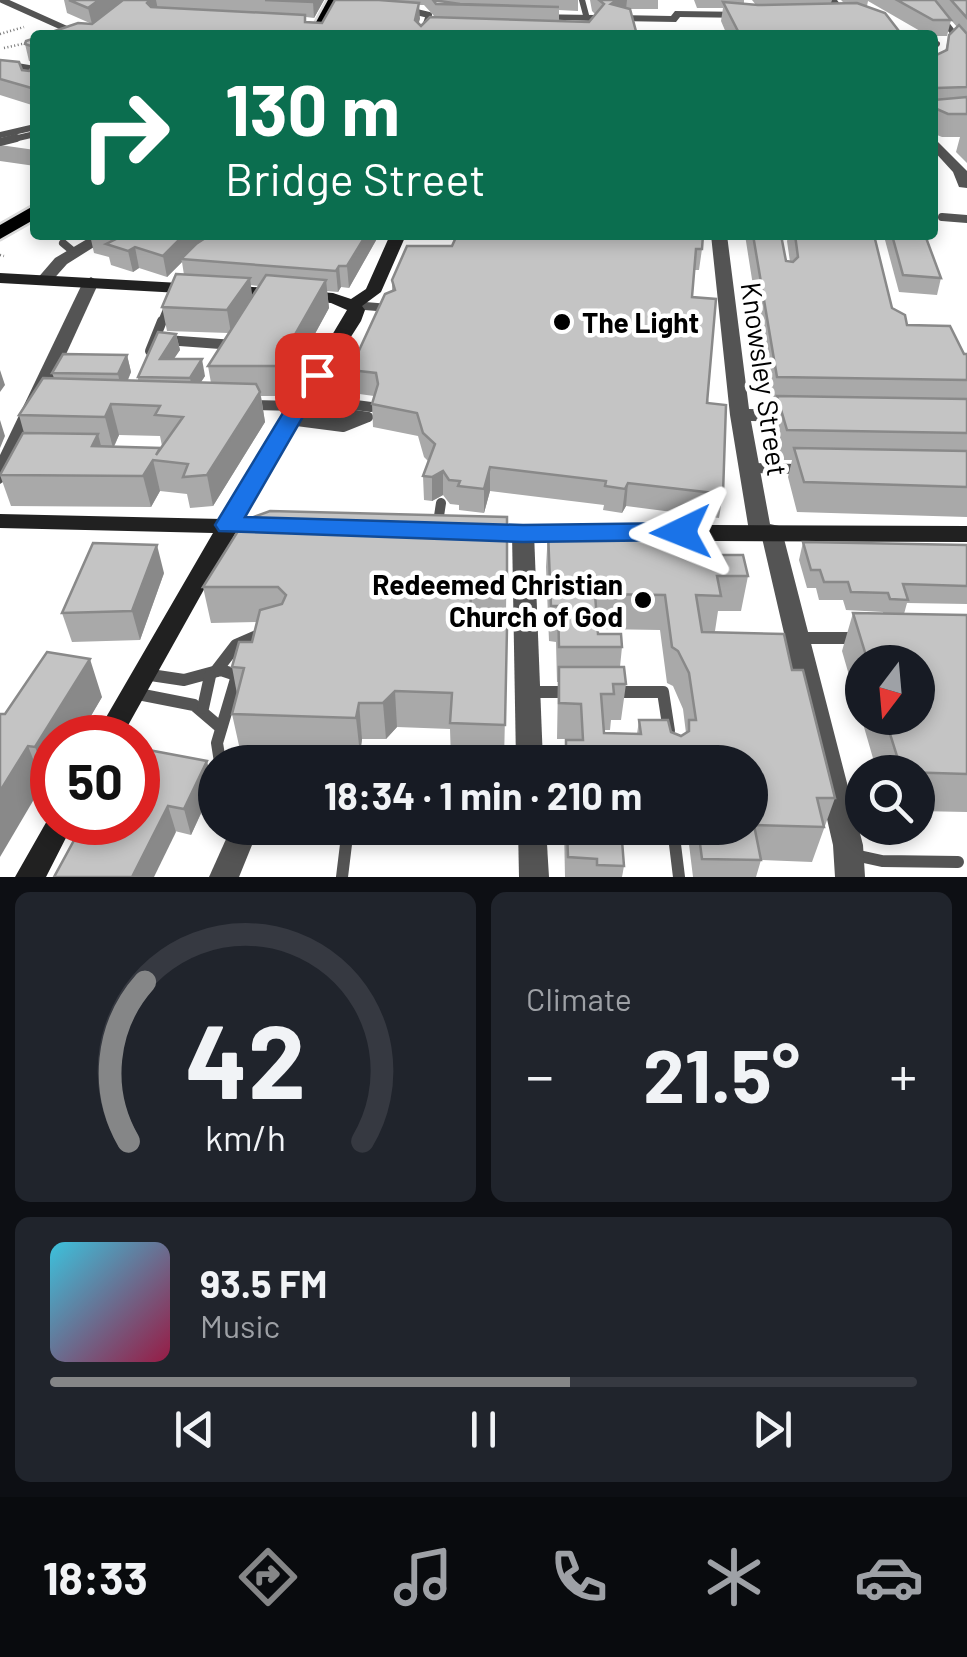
<!DOCTYPE html>
<meta charset="utf-8">
<style>
:root{--surface:#171b24;--page:#20242c;--text:#f1f3f6;--muted:#9ea1a6;--line:#363941;--accent:#858687}
body{margin:0;font-family:Barlow,sans-serif;background:var(--page);color:var(--text);height:100vh;display:flex;flex-direction:column;font-size:38px;white-space:nowrap}
*{box-sizing:border-box;margin:0}
p{font-size:32px;color:var(--muted)}
.icon{flex:none;width:55px;height:55px;fill:none;stroke:currentColor;stroke-width:2;stroke-linecap:round;stroke-linejoin:round}
.map{position:relative;height:877px;overflow:hidden}
.details{display:flex;flex-direction:column;gap:15px;padding:15px;background:#0d0f14;flex:1}
.details>*{flex:none}
.banner{position:absolute;left:30px;top:30px;width:908px;height:210px;border-radius:10px;box-shadow:0 5px 15px #0003;background:#0b6e4f;color:#fff;overflow:hidden}
.needle{width:65px;rotate:196deg}
.controls{position:absolute;left:845px;top:645px;display:grid;gap:20px}
.controls a{display:grid;place-items:center;width:90px;height:90px;border-radius:50%;background:var(--surface);box-shadow:0 5px 15px #0003;font-size:50px}
.speed{position:absolute;left:30px;top:715px;display:flex;gap:20px;font-size:50px;font-weight:700;text-align:center}
.speed>*{display:grid;place-content:center;width:130px;height:130px;border-radius:50%;background:var(--surface);box-shadow:0 5px 15px #0003;line-height:1}
.speed .limit{border:15px solid #d22;background:#fff;color:#111}
.pin{position:absolute;display:grid;place-items:center;width:85px;height:85px;color:#fff;margin:-42px;border-radius:20px;box-shadow:0 5px 15px #0006}
.me{position:absolute;width:110px;margin:-55px;rotate:268deg;stroke-linejoin:round;filter:drop-shadow(0 0 8px #0008)}
.turn{display:flex;align-items:center;gap:35px;height:210px;padding:0 30px;font-size:45px}
.turn .icon{width:130px;height:130px;stroke-width:2.5}
.turn b{display:block;font-size:70px;line-height:85px}
.big{font-size:75px;font-weight:700;line-height:1.1}
.details .card{flex:1;display:flex;flex-direction:column;justify-content:center;gap:15px;min-width:0;padding:0 35px;border-radius:15px;background:var(--page)}
.details .dial{align-items:center;gap:0}
.dial svg{height:260px;overflow:visible;fill:none;stroke:var(--line);stroke-width:7;stroke-linecap:round;text-anchor:middle}
.dial text{fill:var(--text);stroke:none}
.song{display:flex;align-items:center;gap:30px}
.cover{width:120px;height:120px;border-radius:15px;background:linear-gradient(135deg,hsl(190 70% 55%),hsl(340 70% 35%))}
.played{height:10px;border-radius:5px;background:linear-gradient(90deg,var(--accent) 60%,var(--line) 60%)}
.keys{display:flex;justify-content:space-around;direction:ltr}
.heat{display:flex;justify-content:space-between;align-items:center;font-size:55px;direction:ltr}
.details .tiles{flex:1;display:grid;gap:15px;grid-template-columns:1fr 1fr}
.card:last-child{grid-column:span 2}
.trip{position:absolute;left:198px;top:745px;width:570px;height:100px;border-radius:50px;background:var(--surface);box-shadow:0 5px 15px #0003;font-weight:700;line-height:100px;text-align:center}
.menu{display:flex;height:160px;justify-content:space-around;align-items:center;background:#090b0e;color:var(--muted)}
.menu .icon{width:70px;height:70px}
.menu .active{color:var(--accent)}
.menu b{font-size:45px;color:var(--text)}
.map>svg:first-child{display:block}
.lines{fill:none;stroke-linecap:round;stroke-linejoin:round}
.river{fill:#a2a2a2;fill-rule:evenodd}
.primary-casing{stroke:#dbdbdb;stroke-width:5}
.path{stroke:#767676;stroke-width:2.5;stroke-dasharray:1 2.5;stroke-linecap:butt}
.lane-far3{stroke:#545454;stroke-width:6}
.lane-far2{stroke:#545454;stroke-width:8}
.lane-far1{stroke:#545454;stroke-width:10}
.lane{stroke:#545454;stroke-width:12}
.street{fill:#545454;fill-rule:evenodd}
.secondary{fill:#212121;fill-rule:evenodd}
.primary{fill:#000;fill-rule:evenodd}
.wall{fill:#a9a9a9;fill-rule:evenodd}
.shaded-wall{fill:#898989}
.building{fill:#c4c4c4;stroke:#898989;stroke-width:2.5}
.route{fill:#1a73e8;stroke:#114b97;stroke-width:2.5}
.poi-dot{fill:#000;stroke:#fff;stroke-width:4}
.labels{text-anchor:middle;dominant-baseline:central;stroke-width:9;stroke-linejoin:round;paint-order:stroke}
.poi-label{font-size:28px;font-weight:bold;fill:#000;stroke:#fff;text-anchor:start}
.street-label{font-size:28px;fill:#000;stroke:#fff}
</style>
<div class="map">
<svg width="967" height="877" viewBox="0 0 967 877">
<rect width="100%" height="100%" fill="#fff"/>
<g class="lines">
<!-- river -->
<path class="river" d="M0,145L35,150V166L0,161Z"/>
<defs>
<g id="primary">
<path d="M328,0H340L323,35H309Z"/>
<path d="M35,205V219L0,239V225Z"/>
</g>
</defs>
<!-- primary casing -->
<use href="#primary" class="primary-casing"/>
<!-- path -->
<g class="path">
<path d="M0,34L24,27"/>
<path d="M4,48L35,41"/>
<path d="M0,255L4,256"/>
</g>
<!-- lane-far3 -->
<g class="lane-far3">
<path d="M2,0L71,31"/>
<path d="M582,0L586,15"/>
<path d="M928,0L967,51"/>
<path d="M408,10L429,15L422,35"/>
<path d="M932,43L937,44"/>
<path d="M0,135L35,127"/>
<path d="M5,141L35,134"/>
</g>
<!-- lane-far2 -->
<g class="lane-far2">
<path d="M0,142L16,138"/>
<path d="M942,217L967,219"/>
<path d="M63,243L75,253"/>
<path d="M353,305L389,308"/>
<path d="M161,324L168,307"/>
</g>
<!-- lane-far1 -->
<g class="lane-far1">
<path d="M166,340L234,345"/>
<path d="M150,351L162,321"/>
<path d="M302,398L371,407"/>
<path d="M253,405L297,406L368,417"/>
<path d="M304,414L357,420"/>
<path d="M289,420L343,427L368,417"/>
<path d="M750,468L799,469"/>
<path d="M437,529L441,503"/>
</g>
<!-- lane -->
<g class="lane">
<path d="M799,638H857"/>
<path d="M216,671L236,645L266,632"/>
<path d="M144,674L184,680L221,670L233,674L236,679L217,743L220,762"/>
<path d="M529,692H572"/>
<path d="M614,692H663L669,731"/>
<path d="M133,693L194,705L221,728"/>
<path d="M203,708L210,676"/>
<path d="M673,828L679,877"/>
<path d="M850,854L882,861L958,862"/>
<path d="M342,877L348,828"/>
</g>
<!-- street -->
<g class="street">
<path d="M827,0H837L843,8L910,35C884,35 842,22 827,0Z"/>
<path d="M675,11L748,12L753,15L748,18L680,17L676,22L618,21L613,18L618,15L671,16Z"/>
<path d="M529,14L594,15L599,18L594,21L533,19L529,18Z"/>
<path d="M0,60L35,66V74L0,66Z"/>
<path d="M932,136L967,171V188L959,187L953,172L932,149Z"/>
<path d="M94,235H113L67,264L50,283H38L36,280L55,258Z"/>
<path d="M711,235H727L749,409L800,410L810,416L800,422L751,421L770,524L779,526L782,531L863,845L865,877H835L833,845L762,538L752,536L749,531L730,415Z"/>
<path d="M91,277L99,282L10,477L0,484V455L83,282Z"/>
<path d="M523,525L531,528L534,533L543,762H516L512,533L515,528Z"/>
<path d="M231,828H259L239,877H209Z"/>
<path d="M518,828H546L549,877H519Z"/>
</g>
<!-- secondary -->
<g class="secondary">
<path d="M390,235H406L381,292L362,306L365,310L361,321L312,398L244,519L276,522L279,527L276,532L235,534L121,738H94L213,533L0,528V514L222,519L347,310L331,303L227,295L219,290L227,285L333,293L351,299L366,289Z"/>
<path d="M0,273L198,284L206,289L198,294L0,283Z"/>
<path d="M482,524L967,526V542L482,540L474,537L471,532L474,527Z"/>
<path d="M52,812V822H74L46,877H15Z"/>
</g>
<!-- primary -->
<use href="#primary" class="primary"/>
</g>
<!-- wall -->
<g class="wall">
<path d="M64,0H324L314,18L306,17V22L322,23L335,0H578V11L559,10V21L589,22L595,14L592,11L590,0H658V9H629L637,35L92,24L67,13ZM419,5H424L435,17L421,26L419,24Z"/>
<path d="M694,0H744V3L756,5L752,0H832L831,3H844L841,0H967V163L956,152L960,137H942L932,133V57L945,51L949,35L957,27L951,20L947,36H932V35H927L868,1L867,6L902,35H727L721,21L723,8H697Z"/>
<path d="M35,38V63L29,61L25,44Z"/>
<path d="M0,60L22,70L29,71L35,64V106L0,95Z"/>
<path d="M90,235H379L349,288L341,287L338,292L327,291L329,308L281,396H261L265,422L213,506L190,508L187,494L160,491L151,507L11,506L0,475L24,433L19,415L54,378L52,373L127,355L131,372L128,380L138,381V377L176,334L180,350L173,359L205,376L201,382L211,383L208,366L229,333L167,331L162,307L184,275L182,262L167,277L139,268L133,272L111,265L109,257L94,253ZM250,285L259,286L252,297ZM119,435L160,436L162,446L160,448L114,447Z"/>
<path d="M745,235H781L786,261L790,262L787,241L789,235H874L892,308L907,325L967,354V517L797,512L788,477L792,460H781L772,425L776,406H772Z"/>
<path d="M886,235H925L941,278L937,295L899,292L885,240Z"/>
<path d="M452,246L702,249L699,270H694L692,297L723,494L719,518L626,506L622,513L603,510L604,505L490,491L484,513L459,510V505L450,504L443,495L432,501L424,500L423,476L428,461L424,457L418,436L373,427L372,404L374,396L352,393L350,370L392,291V280Z"/>
<path d="M507,517L506,615H487V627L507,628L504,761L451,759L450,729L397,727L386,739H362L360,754L240,750L232,714L237,694L232,667L252,642L257,622L211,623L203,587Z"/>
<path d="M548,532L714,555L748,576L741,611H718L715,631H702V632L792,670L835,798L812,862L761,860L756,877H693L687,828H750V762H564L566,740L578,739H557L558,682H557L556,642L549,641L546,567ZM598,629L660,630L667,683L673,686L683,709L686,733L681,736L639,720L637,734L604,733V730H610L611,720H621L626,684L620,667L622,647L598,634Z"/>
<path d="M803,542L967,545V604L907,603L904,614L967,615V812L918,811V772H877L842,651L853,613H883V612L846,610L843,600H819L816,588H807L799,560ZM862,662H918V718H862Z"/>
<path d="M164,573L140,640L72,642L62,613Z"/>
<path d="M102,697L78,738H52V781L50,785L43,784L5,714Z"/>
<path d="M138,748L213,787L191,835L138,822Z"/>
<path d="M564,828H621L624,866L622,877H565Z"/>
</g>
<!-- shaded-wall -->
<g class="shaded-wall">
<path d="M99,0H123L92,24L88,8Z"/>
<path d="M150,0H156L158,10L150,19L147,3Z"/>
<path d="M314,0H324L314,18L313,2Z"/>
<path d="M617,0H627L626,9L611,4Z"/>
<path d="M419,3L420,19L415,35V20Z"/>
<path d="M184,235H220L181,259L182,262L167,277L163,256Z"/>
<path d="M366,235H379L349,288L347,266Z"/>
<path d="M135,247L139,268L133,272L128,251Z"/>
<path d="M339,266L341,287L338,292L336,271Z"/>
<path d="M250,278L253,302L231,333L227,310Z"/>
<path d="M326,280L329,308L281,396L277,366Z"/>
<path d="M176,334L180,350L163,375L160,359Z"/>
<path d="M127,355L131,372L122,393L118,374Z"/>
<path d="M202,359L205,376L193,394L190,378Z"/>
<path d="M0,370L5,385L0,392Z"/>
<path d="M260,392L265,422L213,506L207,475Z"/>
<path d="M111,404L119,435L113,448L105,417Z"/>
<path d="M0,420L5,436L0,448Z"/>
<path d="M98,434L106,465L101,477L92,446Z"/>
<path d="M153,460L160,491L151,507L143,476Z"/>
<path d="M490,467V491L484,513V489Z"/>
<path d="M443,471V495L432,501V477Z"/>
<path d="M628,483L626,506L622,513L625,489Z"/>
<path d="M157,545L164,573L140,640L132,611Z"/>
<path d="M90,659L102,697L78,738H52V781L50,785L35,747Z"/>
<path d="M395,691L397,727L386,739L383,703Z"/>
<path d="M359,703L362,739L360,754L356,718Z"/>
<path d="M28,746L43,784L0,857V791Z"/>
<path d="M207,761L213,787L191,835L184,809Z"/>
<path d="M168,806L176,832L154,877H132Z"/>
</g>
<!-- building -->
<g class="building">
<path d="M69,0H99L88,8Z"/>
<path d="M123,0H150L147,3L151,7L305,15V22L322,23L335,0H379L419,3L415,20L421,26L430,17L589,22L604,4L599,0H617L611,4L630,9L637,35H43L78,23L92,24Z"/>
<path d="M265,0H314L313,2Z"/>
<path d="M433,0L460,4L559,7L436,4Z"/>
<path d="M897,0H935L951,20H933Z"/>
<path d="M951,0H967V18Z"/>
<path d="M723,2L758,5L857,3L885,13L902,35H740Z"/>
<path d="M959,25L967,34V87L936,88L932,91V57L947,50L949,35Z"/>
<path d="M35,38V51L34,47L25,44L26,41Z"/>
<path d="M0,60L19,62L22,70L29,71L35,64V89L0,79Z"/>
<path d="M932,96L934,100L967,97V114H948L937,109L932,115Z"/>
<path d="M99,235H184L163,256L135,247L128,251L106,244L114,240Z"/>
<path d="M210,235H366L347,266H339L336,271L181,259L196,244Z"/>
<path d="M457,235H703L702,249H696L692,297L716,299L707,403L726,405L723,494L628,483L625,489L605,486L606,481L490,467L484,489L458,486L460,481L449,480L443,471L432,477L423,476L435,444L423,433L417,413L372,404L378,384L376,373L350,370L385,294L395,290L392,280L407,246H452Z"/>
<path d="M753,235H781L786,261L793,262L798,257L795,235H874L892,308L905,315L907,325L950,326L964,354H967V380L777,377Z"/>
<path d="M892,235H925L941,278L903,275Z"/>
<path d="M176,274L250,278L227,310L162,307Z"/>
<path d="M266,275L326,280L277,366H208Z"/>
<path d="M158,332L176,334L160,359H202L190,378L138,377Z"/>
<path d="M63,354L127,355L118,374L52,373Z"/>
<path d="M43,378L256,384L260,392L207,475L183,477L188,464L153,460L143,476L0,475L23,433L98,434L92,446L160,448L156,455L183,417L155,415L160,406L111,404L105,417L19,415Z"/>
<path d="M777,396L967,399V433L787,430Z"/>
<path d="M794,448L967,451V487L804,482Z"/>
<path d="M270,511L507,517V580L470,579L471,614H487V627L507,628L505,725L450,723L452,693L395,691L383,703H359L356,718L232,714L244,668L232,667L239,642H252L260,610L282,604L286,595L278,587H203L238,531L251,518Z"/>
<path d="M548,532L594,533V538L711,539L714,555H743L748,576H717L721,596L696,595L702,632L784,634L792,670H803L835,798H817L824,827L754,825L761,860L702,859L698,828H750V762H566V740H583L581,704L559,703V667H624L626,684H613L614,694H601L604,733L641,734L639,720H668L671,732L681,736L689,731V720H696L689,673L678,651L672,647L665,595L595,594L598,634H621L622,647H559L558,606H551Z"/>
<path d="M803,542L967,545V586L903,584L908,600L890,599L888,593L851,592L848,582H824L820,570H811Z"/>
<path d="M93,543L157,545L132,611L62,613Z"/>
<path d="M853,613L967,615V774L902,772L885,718H918V662H868Z"/>
<path d="M47,652L90,659L35,747L28,746L0,791V714H5Z"/>
<path d="M138,748L207,761L184,809L168,806L132,877H54L84,822H138Z"/>
<path d="M567,828H621L624,866L597,865V859L568,857Z"/>
</g>
<!-- route -->
<path class="route" d="M317,369L327,375L245,517L523,525L681,523L693,532L681,540L523,542L219,531L215,525L306,375Z"/>
<!-- markers -->
<g class="poi-dot">
<circle cx="562" cy="322" r="10"/>
<circle cx="643" cy="600" r="10"/>
</g>
<g class="labels">
<!-- poi labels -->
<g class="poi-label">
<text x="582" y="322">The Light</text>
<text x="623" y="584" text-anchor="end">Redeemed Christian<tspan x="623" dy="32">Church of God</tspan></text>
</g>
<!-- street labels -->
<g class="street-label">
<text transform="translate(765 379) rotate(82)">Knowsley Street</text>
</g>
</g>
</svg>
<div class="controls">
<a><svg class="needle" viewBox="-14 -14 28 28"><path d="M0-13l5 13h-10z" fill="#e53935"/><path d="M0 13l5-13h-10z" fill="#9ea1a6"/></svg></a>
<a><svg class="icon" aria-label="search" viewBox="0 0 24 24"><circle cx="10" cy="10" r="6"/><path d="M15 15l6 6"/></svg></a>
</div>
<div class="speed"><div class="limit">50</div></div>
<div class="pin" style="left:317px;top:375px;background:#d93025"><svg class="icon" aria-label="arrive" viewBox="0 0 24 24"><path d="M6 21V4h12l-3 4 3 4H6"/></svg></div>
<svg class="me" style="left:681px;top:532px" viewBox="-20 -20 40 40"><path d="M0-17L14 15 0 8-14 15z" fill="#1a73e8" stroke="#fff" stroke-width="4"/></svg>
<div class="trip">18:34 · 1 min · 210 m</div>
<div class="banner">
<div class="turn"><svg class="icon" aria-label="right" viewBox="0 0 24 24"><path d="M7 20v-9h11M14 6l5 5-5 5"/></svg><div><b>130 m</b>Bridge Street</div></div>
</div>
</div>
<section class="details">
<div class="tiles">
<div class="card dial"><svg viewBox="0 0 100 80">
<path d="M14 69A42 42 0 1 1 86 69"/>
<path d="M14 69A42 42 0 0 1 19 20" stroke="#858687"/>
<text x="50" y="56" font-size="32" font-weight="700">42</text>
<text x="50" y="72" font-size="11">km/h</text>
</svg></div>
<div class="card"><p>Climate</p>
<div class="heat"><a>−</a><b class="big">21.5°</b><a>+</a></div>
</div>
<div class="card">
<div class="song"><i class="cover"></i><div><b>93.5 FM</b><p>Music</p></div></div>
<div class="played"></div>
<div class="keys"><svg class="icon" aria-label="previous" viewBox="0 0 24 24"><path d="M18 5L8 12l10 7zM5 5v14"/></svg><svg class="icon" aria-label="pause" viewBox="0 0 24 24"><path d="M8 5v14M16 5v14"/></svg><svg class="icon" aria-label="next" viewBox="0 0 24 24"><path d="M6 5l10 7-10 7zM19 5v14"/></svg></div>
</div>
</div>
</section>
<nav class="menu">
<b>18:33</b>
<svg class="icon active" aria-label="directions" viewBox="0 0 24 24"><path d="M12 3l9 9-9 9-9-9zM9 14v-3h6M13 9l2 2-2 2"/></svg>
<svg class="icon" aria-label="music" viewBox="0 0 24 24"><path d="M9 18V5l10-2v13"/><circle cx="6" cy="18" r="3"/><circle cx="16" cy="16" r="3"/></svg>
<svg class="icon" aria-label="phone" viewBox="0 0 24 24"><path d="M5 4h4l2 5-3 2q2 4 5 5l2-3 5 2v4C11 20 4 13 5 4z"/></svg>
<svg class="icon" aria-label="climate" viewBox="0 0 24 24"><path d="M12 3v18M4 7l16 10M4 17L20 7"/></svg>
<svg class="icon" aria-label="car" viewBox="0 0 24 24"><path d="M5 17H2v-5l4-1 3-4h7l3 4 3 1v5h-3M9 17h6M6 11h13"/><circle cx="7" cy="17" r="2"/><circle cx="17" cy="17" r="2"/></svg>
</nav>
